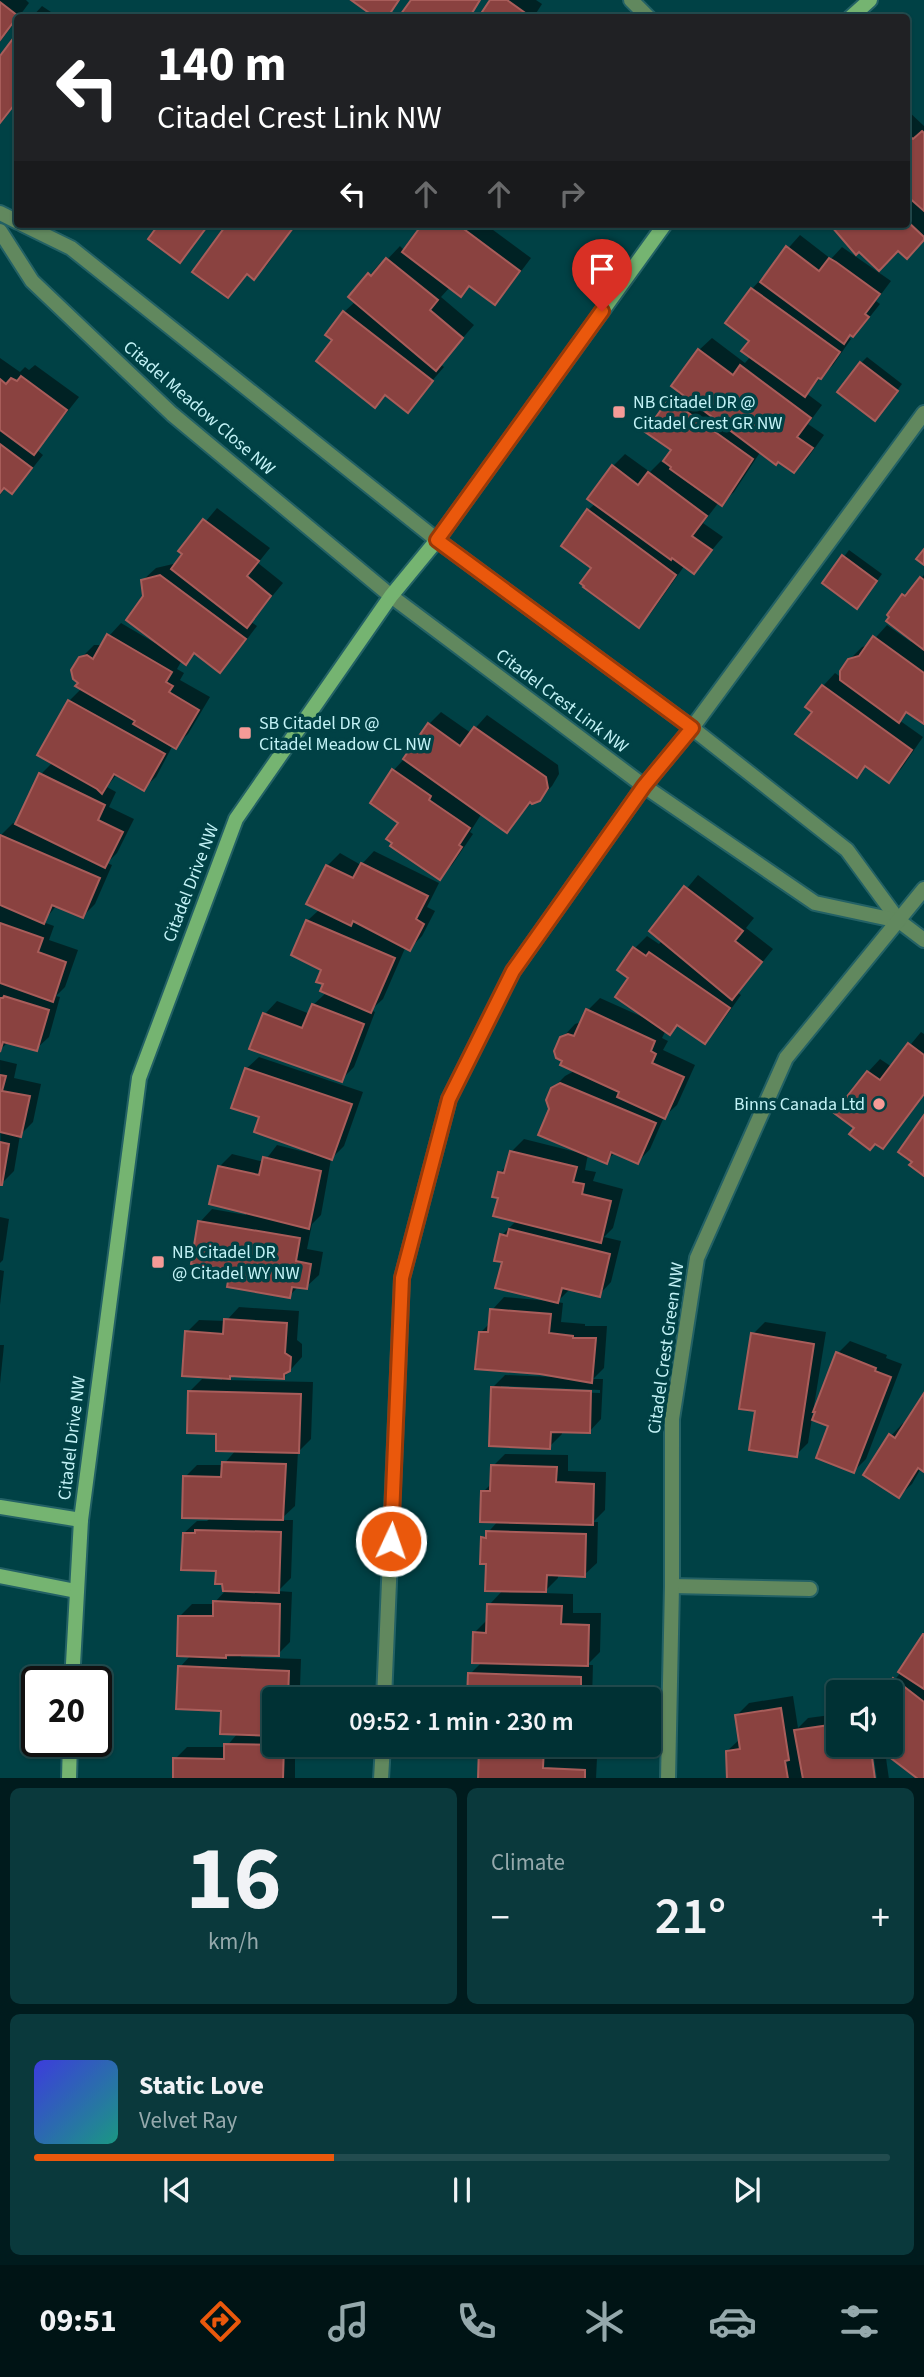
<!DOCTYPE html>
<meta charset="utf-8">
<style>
:root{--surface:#003134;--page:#0a393c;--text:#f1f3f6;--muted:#95a9ac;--line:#224c4f;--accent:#ea580c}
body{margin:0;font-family:"Source Sans 3",sans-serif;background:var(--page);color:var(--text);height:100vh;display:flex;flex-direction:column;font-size:26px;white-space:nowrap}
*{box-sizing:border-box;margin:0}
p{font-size:23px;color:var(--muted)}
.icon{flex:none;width:38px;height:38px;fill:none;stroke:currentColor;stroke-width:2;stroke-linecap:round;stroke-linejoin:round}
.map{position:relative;height:1778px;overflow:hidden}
.side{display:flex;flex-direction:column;gap:10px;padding:10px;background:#001b1d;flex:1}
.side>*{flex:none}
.guide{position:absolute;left:14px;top:14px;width:896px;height:214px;border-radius:7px;box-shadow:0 2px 5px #0004,0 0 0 2px var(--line);background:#202124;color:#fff;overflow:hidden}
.tools{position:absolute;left:826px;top:1680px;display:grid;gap:14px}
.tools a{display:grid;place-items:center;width:77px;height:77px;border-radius:7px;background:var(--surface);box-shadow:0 2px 5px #0004,0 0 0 2px var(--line);font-size:35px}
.speed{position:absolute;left:21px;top:1666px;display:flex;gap:14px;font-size:35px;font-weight:700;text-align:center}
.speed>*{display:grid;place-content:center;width:91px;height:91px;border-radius:50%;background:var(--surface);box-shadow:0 2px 5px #0004,0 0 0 2px var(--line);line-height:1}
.speed .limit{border:4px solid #111;border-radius:10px;background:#fff;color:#111}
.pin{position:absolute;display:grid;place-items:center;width:60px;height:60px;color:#fff;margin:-72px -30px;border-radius:50% 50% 50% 0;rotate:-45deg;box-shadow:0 0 7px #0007}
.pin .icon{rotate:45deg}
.me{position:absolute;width:77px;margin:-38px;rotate:3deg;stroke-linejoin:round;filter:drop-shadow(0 0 5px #0008)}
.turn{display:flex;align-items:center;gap:24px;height:147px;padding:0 28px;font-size:32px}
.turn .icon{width:91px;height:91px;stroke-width:2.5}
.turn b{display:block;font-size:49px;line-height:60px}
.lanes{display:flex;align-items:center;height:66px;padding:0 28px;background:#0003;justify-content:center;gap:35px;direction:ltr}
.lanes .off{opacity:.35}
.big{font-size:52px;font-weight:600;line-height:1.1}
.side .card{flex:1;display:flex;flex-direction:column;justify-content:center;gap:10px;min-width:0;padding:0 24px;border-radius:10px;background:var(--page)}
.side .dial{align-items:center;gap:0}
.dial b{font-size:91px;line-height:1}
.song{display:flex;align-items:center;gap:21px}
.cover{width:84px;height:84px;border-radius:10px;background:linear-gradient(135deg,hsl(240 70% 55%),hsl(170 70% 35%))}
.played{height:7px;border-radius:4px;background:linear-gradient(90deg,var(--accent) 35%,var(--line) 35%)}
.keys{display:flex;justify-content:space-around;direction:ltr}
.heat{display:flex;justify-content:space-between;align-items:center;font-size:38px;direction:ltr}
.side .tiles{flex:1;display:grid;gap:10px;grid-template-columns:1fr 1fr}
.card:last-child{grid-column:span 2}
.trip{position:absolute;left:262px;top:1687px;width:399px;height:70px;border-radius:7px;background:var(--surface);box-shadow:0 2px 5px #0004,0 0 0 2px var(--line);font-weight:600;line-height:70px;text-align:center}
.menu{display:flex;height:112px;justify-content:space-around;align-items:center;background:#001415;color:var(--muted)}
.menu .icon{width:49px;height:49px}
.menu .current{color:var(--accent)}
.menu b{font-size:32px;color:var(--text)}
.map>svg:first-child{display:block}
.shadow{fill:#0007;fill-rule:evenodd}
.building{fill:#8a4240;stroke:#a85d5a;stroke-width:2}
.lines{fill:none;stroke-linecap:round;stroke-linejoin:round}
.lane-casing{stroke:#236165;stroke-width:18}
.street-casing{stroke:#236165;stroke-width:18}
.secondary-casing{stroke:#236165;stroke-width:18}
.lane{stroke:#61885e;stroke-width:14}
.street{stroke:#61885e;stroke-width:14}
.secondary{stroke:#75b471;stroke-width:14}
.route-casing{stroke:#983908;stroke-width:18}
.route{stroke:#ea580c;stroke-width:12}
.poi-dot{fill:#f59b97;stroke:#004145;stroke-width:2.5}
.labels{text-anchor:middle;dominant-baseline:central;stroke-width:7;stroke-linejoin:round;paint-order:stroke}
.poi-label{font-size:18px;fill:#c2f2f6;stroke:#004145;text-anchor:start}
.street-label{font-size:18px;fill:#c2f2f6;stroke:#004145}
</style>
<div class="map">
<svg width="924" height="1779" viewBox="0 0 924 1779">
<rect width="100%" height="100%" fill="#004145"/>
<!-- shadow -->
<g class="shadow">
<path d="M0,0H26L29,3L0,42Z"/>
<path d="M492,0H536L542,4L533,18H480Z"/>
<path d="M42,6L57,16L59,14L63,18H31Z"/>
<path d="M906,109L924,126V239L898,249L837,224H906Z"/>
<path d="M229,224H296L267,265L254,277L249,273L228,296Z"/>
<path d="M419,224H485L531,258L507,290L495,303L471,285L461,295L450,287L441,297L474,325L440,364L444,367L407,410L386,394L375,405L334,340L344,312L356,301L351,297L381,262L383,264L400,246L405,251L420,231Z"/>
<path d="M800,235L831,259L842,247L891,281L876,301L880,304L865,323L848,337L851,339L833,365L806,393L822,405L808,424L824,435L807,459L794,471L761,451L734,492L721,504L719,502L703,523L723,537L694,571L685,565L651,613L639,626L593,567L588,510L596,503L613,466L625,454L650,472L661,461L663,463L674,450L648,431L680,390L699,350L712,338L745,363L751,356L752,289Z"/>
<path d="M867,357L902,384L881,412L861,363Z"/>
<path d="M0,358L20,372L25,367L29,370L35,365L79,397L37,450L43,455L24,479L12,492L6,487L0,495Z"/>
<path d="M217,508L270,548L258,563L283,583L251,622L257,626L232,659L220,671L196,652L185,662L182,660L177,669L184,673L180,680L210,697L188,734L175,746L173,745L156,777L143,789L117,774L107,787L116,792L109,807L134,819L117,853L107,863L112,865L95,904L83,916L57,905L43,922L54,926L49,940L78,950L65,987L56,996L60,997L49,1037L36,1049L8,1042L0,1050V836L13,823L16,825L41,774L53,762L69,701L82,688L81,658L94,645H103L109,636L121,623L155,643L157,641L143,580L156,568L173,564L176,566L185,554L181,551Z"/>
<path d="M849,550L882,574L863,600L824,583Z"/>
<path d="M924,575V722L908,711L899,720L923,737L901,769L889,781L867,765L857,776L814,712L823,686L835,673L842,678L849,660L862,647L869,645L887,625L911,642L913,639L889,614L904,595Z"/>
<path d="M441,712L471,733L487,715L558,765L559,774L552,786L539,799L532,802L507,831L482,813L470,832L473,834L452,865L439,877L400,822L393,771L404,759L429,724Z"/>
<path d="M374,851L439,883L427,907L435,911L422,936L410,948L406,946L383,999L371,1010L375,1012L354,1067L341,1080L265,1014L277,1001L310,1014L313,1005L327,992L323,969L307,921L320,909L327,866L340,853L361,865Z"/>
<path d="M698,875L754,918L746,928L773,949L738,993L741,995L717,1029L705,1042L679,1024L670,1033L666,1030L662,1038L668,1041L663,1050L695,1065L677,1105L664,1117L650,1149L638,1162L615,1152L606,1162L588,1154L585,1170L596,1172L593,1181L623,1189L613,1228L604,1237L621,1241L611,1282L599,1295L571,1288L557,1302L563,1303L561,1322L585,1324V1326H607L604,1368L593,1379H603L601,1419L589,1432L562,1431V1434L549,1447L492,1388L505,1375L554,1377L555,1375L480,1333L491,1322L492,1310L504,1297L549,1301V1299L504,1260L502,1235L517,1220L500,1197V1173L508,1164L511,1152L524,1139L580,1153L551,1109L552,1089L565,1076L576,1070L562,1038L575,1024L581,1022L588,1010L600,998L647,1019L630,977L635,948L647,936L659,944L663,940L652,931ZM501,1386L600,1390V1393L501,1389Z"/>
<path d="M921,1032L924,1034V1095L895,1134L882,1147L837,1113L868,1072L880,1059L892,1067Z"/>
<path d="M259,1057L363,1092L344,1146L331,1159L321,1215L312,1224L307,1249L323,1252L319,1275L306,1287L299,1286L289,1296L232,1269L200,1222L212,1209L246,1215V1212L220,1166L232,1154L264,1162L277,1145L317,1155V1153L262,1116L246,1069Z"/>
<path d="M0,1060L17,1064L14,1078L41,1084L33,1122L20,1135L14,1171L1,1184Z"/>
<path d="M0,1217L9,1219L3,1260L0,1263Z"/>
<path d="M0,1270L4,1271L0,1305Z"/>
<path d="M239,1307L299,1311L297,1340L302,1344V1357L284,1377L233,1374L227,1380L313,1382L311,1439L298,1452L295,1506L280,1520H293L291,1578L278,1591L292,1592L290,1642L278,1654L241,1653V1657L301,1659L300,1687L304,1691V1699H275V1745H295V1779H175V1759L187,1747H226L238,1733L223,1710L180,1667L191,1655L180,1616L192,1604H215V1602L227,1589L217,1569L184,1533L197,1521H207L211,1517L185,1477L197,1465H223L236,1450L218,1432L189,1392L202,1379L222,1380V1377L187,1332L199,1320L226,1321Z"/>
<path d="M765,1322L826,1332L808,1443L796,1455L757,1410L753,1334Z"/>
<path d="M850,1341L887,1355L886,1358L902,1364L866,1459L854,1471L831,1425L838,1353Z"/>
<path d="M0,1345H4L0,1384Z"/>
<path d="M924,1396V1470L921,1468L912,1484L899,1496L891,1436L903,1423L906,1425Z"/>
<path d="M505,1454L568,1455V1471L606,1472L605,1510L593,1522H598L597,1563L584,1575L558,1574V1578L543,1593L573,1594V1613H601L600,1652L587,1665H593L592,1699H469L470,1674L482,1662L474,1633L487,1620L489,1605L504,1589L487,1562L483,1538L499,1520L483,1492L492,1483L493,1466Z"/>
<path d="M924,1635V1779L885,1751L889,1779H877L872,1745H891V1692H885L901,1672Z"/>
<path d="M793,1696L798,1728L808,1718L838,1714V1745H869L873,1779H729L727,1751L740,1739L737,1715L749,1703Z"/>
<path d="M483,1745H555L554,1756L597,1758L596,1779H479L481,1747Z"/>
</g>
<!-- building -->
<g class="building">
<path d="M351,0H399L387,18H376Z"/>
<path d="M411,0H480L469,18H398Z"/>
<path d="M490,0H507L531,17L478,18Z"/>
<path d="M0,2L18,16L0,40Z"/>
<path d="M18,32V100L0,123V56Z"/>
<path d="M922,131L924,133V211L906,195V133L913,139Z"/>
<path d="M906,220L924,237V240L907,259L898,251L879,271L859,252L856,255L832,227L835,224H906Z"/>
<path d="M159,224H209L180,263L148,239Z"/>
<path d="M227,224H296L254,280L247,274L228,298L192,272Z"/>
<path d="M418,224H457L520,271L495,305L469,286L461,297L402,252L418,230Z"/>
<path d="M786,246L819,271L829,258L836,262L880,294L865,314L869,317L853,337L850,335L844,344L760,282Z"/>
<path d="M386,258L438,300L430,310L463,338L436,371L348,297L368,273L371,276Z"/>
<path d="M751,288L840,352L821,379L818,378L805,397L741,351L749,341L725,323Z"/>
<path d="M343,311L433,381L408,413L385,395L375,408L316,361L332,340L325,335Z"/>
<path d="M698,349L733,375L740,365L811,418L797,437L813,448L794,473L778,462L776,465L671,386Z"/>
<path d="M860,362L898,391L875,421L837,392Z"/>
<path d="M21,376L67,410L34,455L0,430V379L6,384L11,378L17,381Z"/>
<path d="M669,399L753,459L722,506L670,469L671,467L663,461L671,450L645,432Z"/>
<path d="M0,444L32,468L12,494L4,488L0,493Z"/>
<path d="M612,465L638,485L648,472L707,516L692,536L712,550L694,574L672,558L671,560L587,499Z"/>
<path d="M587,509L676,575L639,628L583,587L584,586L580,583L591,568L561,546Z"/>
<path d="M203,519L259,561L247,576L271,596L247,628L171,569L182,554L178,551Z"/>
<path d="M924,549V565L916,559Z"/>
<path d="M842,555L877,581L857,609L822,583Z"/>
<path d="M160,575L246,639L220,673L194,653L186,665L126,620L143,596L141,580Z"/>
<path d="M920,577L924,580V650L886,621L889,617L887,615L902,594L905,596Z"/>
<path d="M107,634L172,672L166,682L173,686L169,692L199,710L176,749L133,724L135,721L75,686L78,683L73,679L71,670L79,657L87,655L93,659Z"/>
<path d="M873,636L924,673V724L906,712L899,723L840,680V671L848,659L859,656Z"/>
<path d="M822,685L912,750L889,783L865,766L857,778L795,734L812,712L805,707Z"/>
<path d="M68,700L165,754L144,791L114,774L102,794L97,789L37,755Z"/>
<path d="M428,723L460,746L474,727L546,777L548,788L540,801L532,804L530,802L507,833L403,759Z"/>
<path d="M392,769L431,796L429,800L470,828L459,845L462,847L440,880L390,846L392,843L386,839L398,823L370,803Z"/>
<path d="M39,773L105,805L98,820L123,832L105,868L15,824Z"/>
<path d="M0,835L100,878L83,918L52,905L44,924L0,905Z"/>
<path d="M361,863L428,896L416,919L424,924L410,951L353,921L351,926L306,904L326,865L353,878Z"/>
<path d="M684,886L743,931L735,941L762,962L732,1000L649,931Z"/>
<path d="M306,920L395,958L371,1013L320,991L323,984L316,982L321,970L291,955Z"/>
<path d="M0,923L43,938L38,952L66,962L53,1002L0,983Z"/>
<path d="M633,947L646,956L649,952L730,1008L705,1044L677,1025L670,1035L615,997L628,978L617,970Z"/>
<path d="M4,996L49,1010L37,1051L3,1042L0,1052V998H3Z"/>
<path d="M312,1004L364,1024L342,1082L249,1049L263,1013L302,1028Z"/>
<path d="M586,1009L655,1041L651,1051L656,1054L652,1063L684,1077L665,1119L617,1097L619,1092L560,1065L562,1061L556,1058L554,1051L560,1037L568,1034L574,1036Z"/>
<path d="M908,1043L924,1055V1094L883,1149L875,1144L870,1150L849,1134L854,1128L834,1113L867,1071L880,1080Z"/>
<path d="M245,1068L352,1104L332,1160L254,1132L259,1117L231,1108Z"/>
<path d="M0,1075L6,1076L2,1091L30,1096L21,1137L0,1132Z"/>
<path d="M560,1083L656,1123L638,1164L611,1152L607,1164L538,1135L549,1109L546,1100L551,1088Z"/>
<path d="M924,1115V1176L909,1165L912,1162L898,1152Z"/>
<path d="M0,1142L9,1144L2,1185H0Z"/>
<path d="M510,1151L577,1167L573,1182L584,1184L582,1194L611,1201L601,1243L493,1216L498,1198L492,1197L498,1172L504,1173Z"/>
<path d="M263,1157L321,1171L309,1229L209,1204L218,1166L259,1175Z"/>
<path d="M198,1221L300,1238L296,1261L311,1264L307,1289L292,1287L290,1298L227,1287L230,1270L191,1264Z"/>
<path d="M509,1229L610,1254L600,1297L562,1288L558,1303L495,1288L502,1262L494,1261L500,1234L507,1236Z"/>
<path d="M490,1309L551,1314L549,1333L573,1336V1338H596L592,1383L540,1374L475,1369L479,1332H488Z"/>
<path d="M224,1319L287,1323L285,1353L291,1357L290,1371L284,1374V1379L230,1376V1379L182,1376L185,1331L223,1334Z"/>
<path d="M751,1333L814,1344L797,1457L749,1450L755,1411L739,1409Z"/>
<path d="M836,1352L876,1368L875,1371L891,1377L854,1473L816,1458L828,1426L812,1420L815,1412H813Z"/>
<path d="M491,1387L591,1391L590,1433L551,1432L550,1449L489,1446Z"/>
<path d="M188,1391L301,1394L299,1453L216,1451V1434L187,1433Z"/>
<path d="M924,1393V1472L918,1468L899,1498L863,1475L889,1434L895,1438Z"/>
<path d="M222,1462L286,1464L283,1520L182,1518L183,1476L221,1477Z"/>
<path d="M491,1465L557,1467L556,1482L594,1484L593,1525L480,1522L481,1491H490Z"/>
<path d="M195,1530L281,1532L279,1593L223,1591L222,1584H215L216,1571L181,1570L183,1533H195Z"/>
<path d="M486,1531L586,1534L585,1577L547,1575L546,1592L485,1591L486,1564H480L481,1537L486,1538Z"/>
<path d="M213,1601L280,1604L279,1656L226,1655V1658L177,1656L178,1616H213Z"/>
<path d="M487,1604L562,1606L561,1624L589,1625L588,1666L472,1663L473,1632L486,1633Z"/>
<path d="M923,1634H924V1689L898,1672Z"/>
<path d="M178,1666L289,1671L288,1699H275V1736L220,1734L221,1711L176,1709Z"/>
<path d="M468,1673L581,1677V1699H467Z"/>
<path d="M893,1678L924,1702V1779H918L879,1749L882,1745H891V1692H882Z"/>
<path d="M781,1708L789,1760L785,1761L788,1779H727L726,1751L740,1749L735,1715Z"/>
<path d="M837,1724L838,1745H841L842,1754L871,1750L875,1779H803L794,1730Z"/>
<path d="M224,1744L284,1745L283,1779H173V1758L224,1759Z"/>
<path d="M479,1746L544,1748L543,1768L585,1770V1779H478Z"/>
</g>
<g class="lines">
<defs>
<g id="lane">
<path d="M384,1699L402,1278L449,1099L513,971L644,786L692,728L924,413"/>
<path d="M381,1779L383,1745"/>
</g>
<g id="street">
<path d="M631,0L649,18"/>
<path d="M0,213L18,222"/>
<path d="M22,224L71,248L437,540L692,728L847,850L899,921L924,940"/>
<path d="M0,231L32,281L172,414L391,596L644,786L815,903L899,921"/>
<path d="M672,1586L810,1589"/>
<path d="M668,1779L672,1586V1419L697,1258L786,1058L924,889"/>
</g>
<g id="secondary">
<path d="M850,18L870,0"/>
<path d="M0,1507L81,1520"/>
<path d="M0,1576L76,1591"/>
<path d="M72,1682L81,1520L139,1078L236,819L391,596L437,540L665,224"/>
<path d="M69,1779L70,1741"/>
</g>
</defs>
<!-- lane casing -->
<use href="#lane" class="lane-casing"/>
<!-- street casing -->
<use href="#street" class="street-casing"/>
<!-- secondary casing -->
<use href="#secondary" class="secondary-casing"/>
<!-- lane -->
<use href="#lane" class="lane"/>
<!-- street -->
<use href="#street" class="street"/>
<!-- secondary -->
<use href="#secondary" class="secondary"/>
</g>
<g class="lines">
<defs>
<path id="route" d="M391,1541L402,1278L449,1099L513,971L644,786L692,728L437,540L602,311"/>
</defs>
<!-- route casing -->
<use href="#route" class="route-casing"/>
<!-- route -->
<use href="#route" class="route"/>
</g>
<!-- markers -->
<g class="poi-dot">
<rect x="612" y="405" width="14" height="14" rx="3.5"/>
<rect x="238" y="726" width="14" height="14" rx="3.5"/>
<circle cx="879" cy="1104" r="7"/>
<rect x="151" y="1255" width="14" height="14" rx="3.5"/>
</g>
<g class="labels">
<!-- poi labels -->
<g class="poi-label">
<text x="633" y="402">NB Citadel DR @<tspan x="633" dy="21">Citadel Crest GR NW</tspan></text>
<text x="259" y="723">SB Citadel DR @<tspan x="259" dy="21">Citadel Meadow CL NW</tspan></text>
<text x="865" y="1104" text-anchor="end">Binns Canada Ltd</text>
<text x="172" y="1252">NB Citadel DR<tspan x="172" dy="21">@ Citadel WY NW</tspan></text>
</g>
<!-- street labels -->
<g class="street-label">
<text transform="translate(199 408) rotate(41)">Citadel Meadow Close NW</text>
<text transform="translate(562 701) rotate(37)">Citadel Crest Link NW</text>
<text transform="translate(191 883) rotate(-69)">Citadel Drive NW</text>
<text transform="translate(666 1348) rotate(-82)">Citadel Crest Green NW</text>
<text transform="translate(72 1438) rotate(-83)">Citadel Drive NW</text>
</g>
</g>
</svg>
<div class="tools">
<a><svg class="icon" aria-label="sound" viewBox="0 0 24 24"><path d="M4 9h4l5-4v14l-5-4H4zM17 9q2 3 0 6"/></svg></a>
</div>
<div class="speed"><div class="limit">20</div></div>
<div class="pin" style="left:602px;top:311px;background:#d93025"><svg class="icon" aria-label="arrive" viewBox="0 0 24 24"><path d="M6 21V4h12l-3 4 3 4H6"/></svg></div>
<svg class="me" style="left:391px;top:1541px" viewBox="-20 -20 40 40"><circle r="17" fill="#ea580c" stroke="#fff" stroke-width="3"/><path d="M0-11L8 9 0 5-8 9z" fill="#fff"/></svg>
<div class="trip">09:52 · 1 min · 230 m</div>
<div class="guide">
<div class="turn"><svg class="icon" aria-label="left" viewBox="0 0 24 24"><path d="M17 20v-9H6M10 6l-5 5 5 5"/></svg><div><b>140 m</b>Citadel Crest Link NW</div></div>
<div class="lanes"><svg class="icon" aria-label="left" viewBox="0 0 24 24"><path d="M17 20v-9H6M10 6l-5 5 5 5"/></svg><svg class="icon off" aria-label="ahead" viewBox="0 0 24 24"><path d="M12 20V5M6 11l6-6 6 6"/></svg><svg class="icon off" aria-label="ahead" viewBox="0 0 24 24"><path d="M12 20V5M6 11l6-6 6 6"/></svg><svg class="icon off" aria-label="right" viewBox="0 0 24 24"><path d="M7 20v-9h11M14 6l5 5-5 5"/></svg></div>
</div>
</div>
<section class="side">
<div class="tiles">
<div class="card dial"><b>16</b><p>km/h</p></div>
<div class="card"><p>Climate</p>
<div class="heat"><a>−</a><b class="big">21°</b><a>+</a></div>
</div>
<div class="card">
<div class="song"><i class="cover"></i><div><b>Static Love</b><p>Velvet Ray</p></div></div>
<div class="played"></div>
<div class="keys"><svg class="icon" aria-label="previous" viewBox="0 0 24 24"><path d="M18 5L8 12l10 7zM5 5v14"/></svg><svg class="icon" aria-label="pause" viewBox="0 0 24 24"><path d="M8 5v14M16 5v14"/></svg><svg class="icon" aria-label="next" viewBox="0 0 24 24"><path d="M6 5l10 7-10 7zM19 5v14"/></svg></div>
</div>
</div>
</section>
<nav class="menu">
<b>09:51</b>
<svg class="icon current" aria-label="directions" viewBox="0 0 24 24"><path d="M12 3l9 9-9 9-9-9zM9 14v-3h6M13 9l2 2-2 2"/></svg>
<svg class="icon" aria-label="music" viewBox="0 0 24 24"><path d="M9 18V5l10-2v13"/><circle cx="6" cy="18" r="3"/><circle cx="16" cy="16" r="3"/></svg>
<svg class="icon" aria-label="phone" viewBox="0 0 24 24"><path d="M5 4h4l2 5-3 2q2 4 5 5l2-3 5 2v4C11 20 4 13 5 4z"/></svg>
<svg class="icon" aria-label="climate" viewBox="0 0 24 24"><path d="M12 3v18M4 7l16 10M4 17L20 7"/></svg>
<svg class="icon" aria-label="car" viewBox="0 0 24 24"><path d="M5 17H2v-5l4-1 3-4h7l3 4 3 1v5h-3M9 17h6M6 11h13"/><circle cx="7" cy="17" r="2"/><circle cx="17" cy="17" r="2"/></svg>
<svg class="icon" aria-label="filters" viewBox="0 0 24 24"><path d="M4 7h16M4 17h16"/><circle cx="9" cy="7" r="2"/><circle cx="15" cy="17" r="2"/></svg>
</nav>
